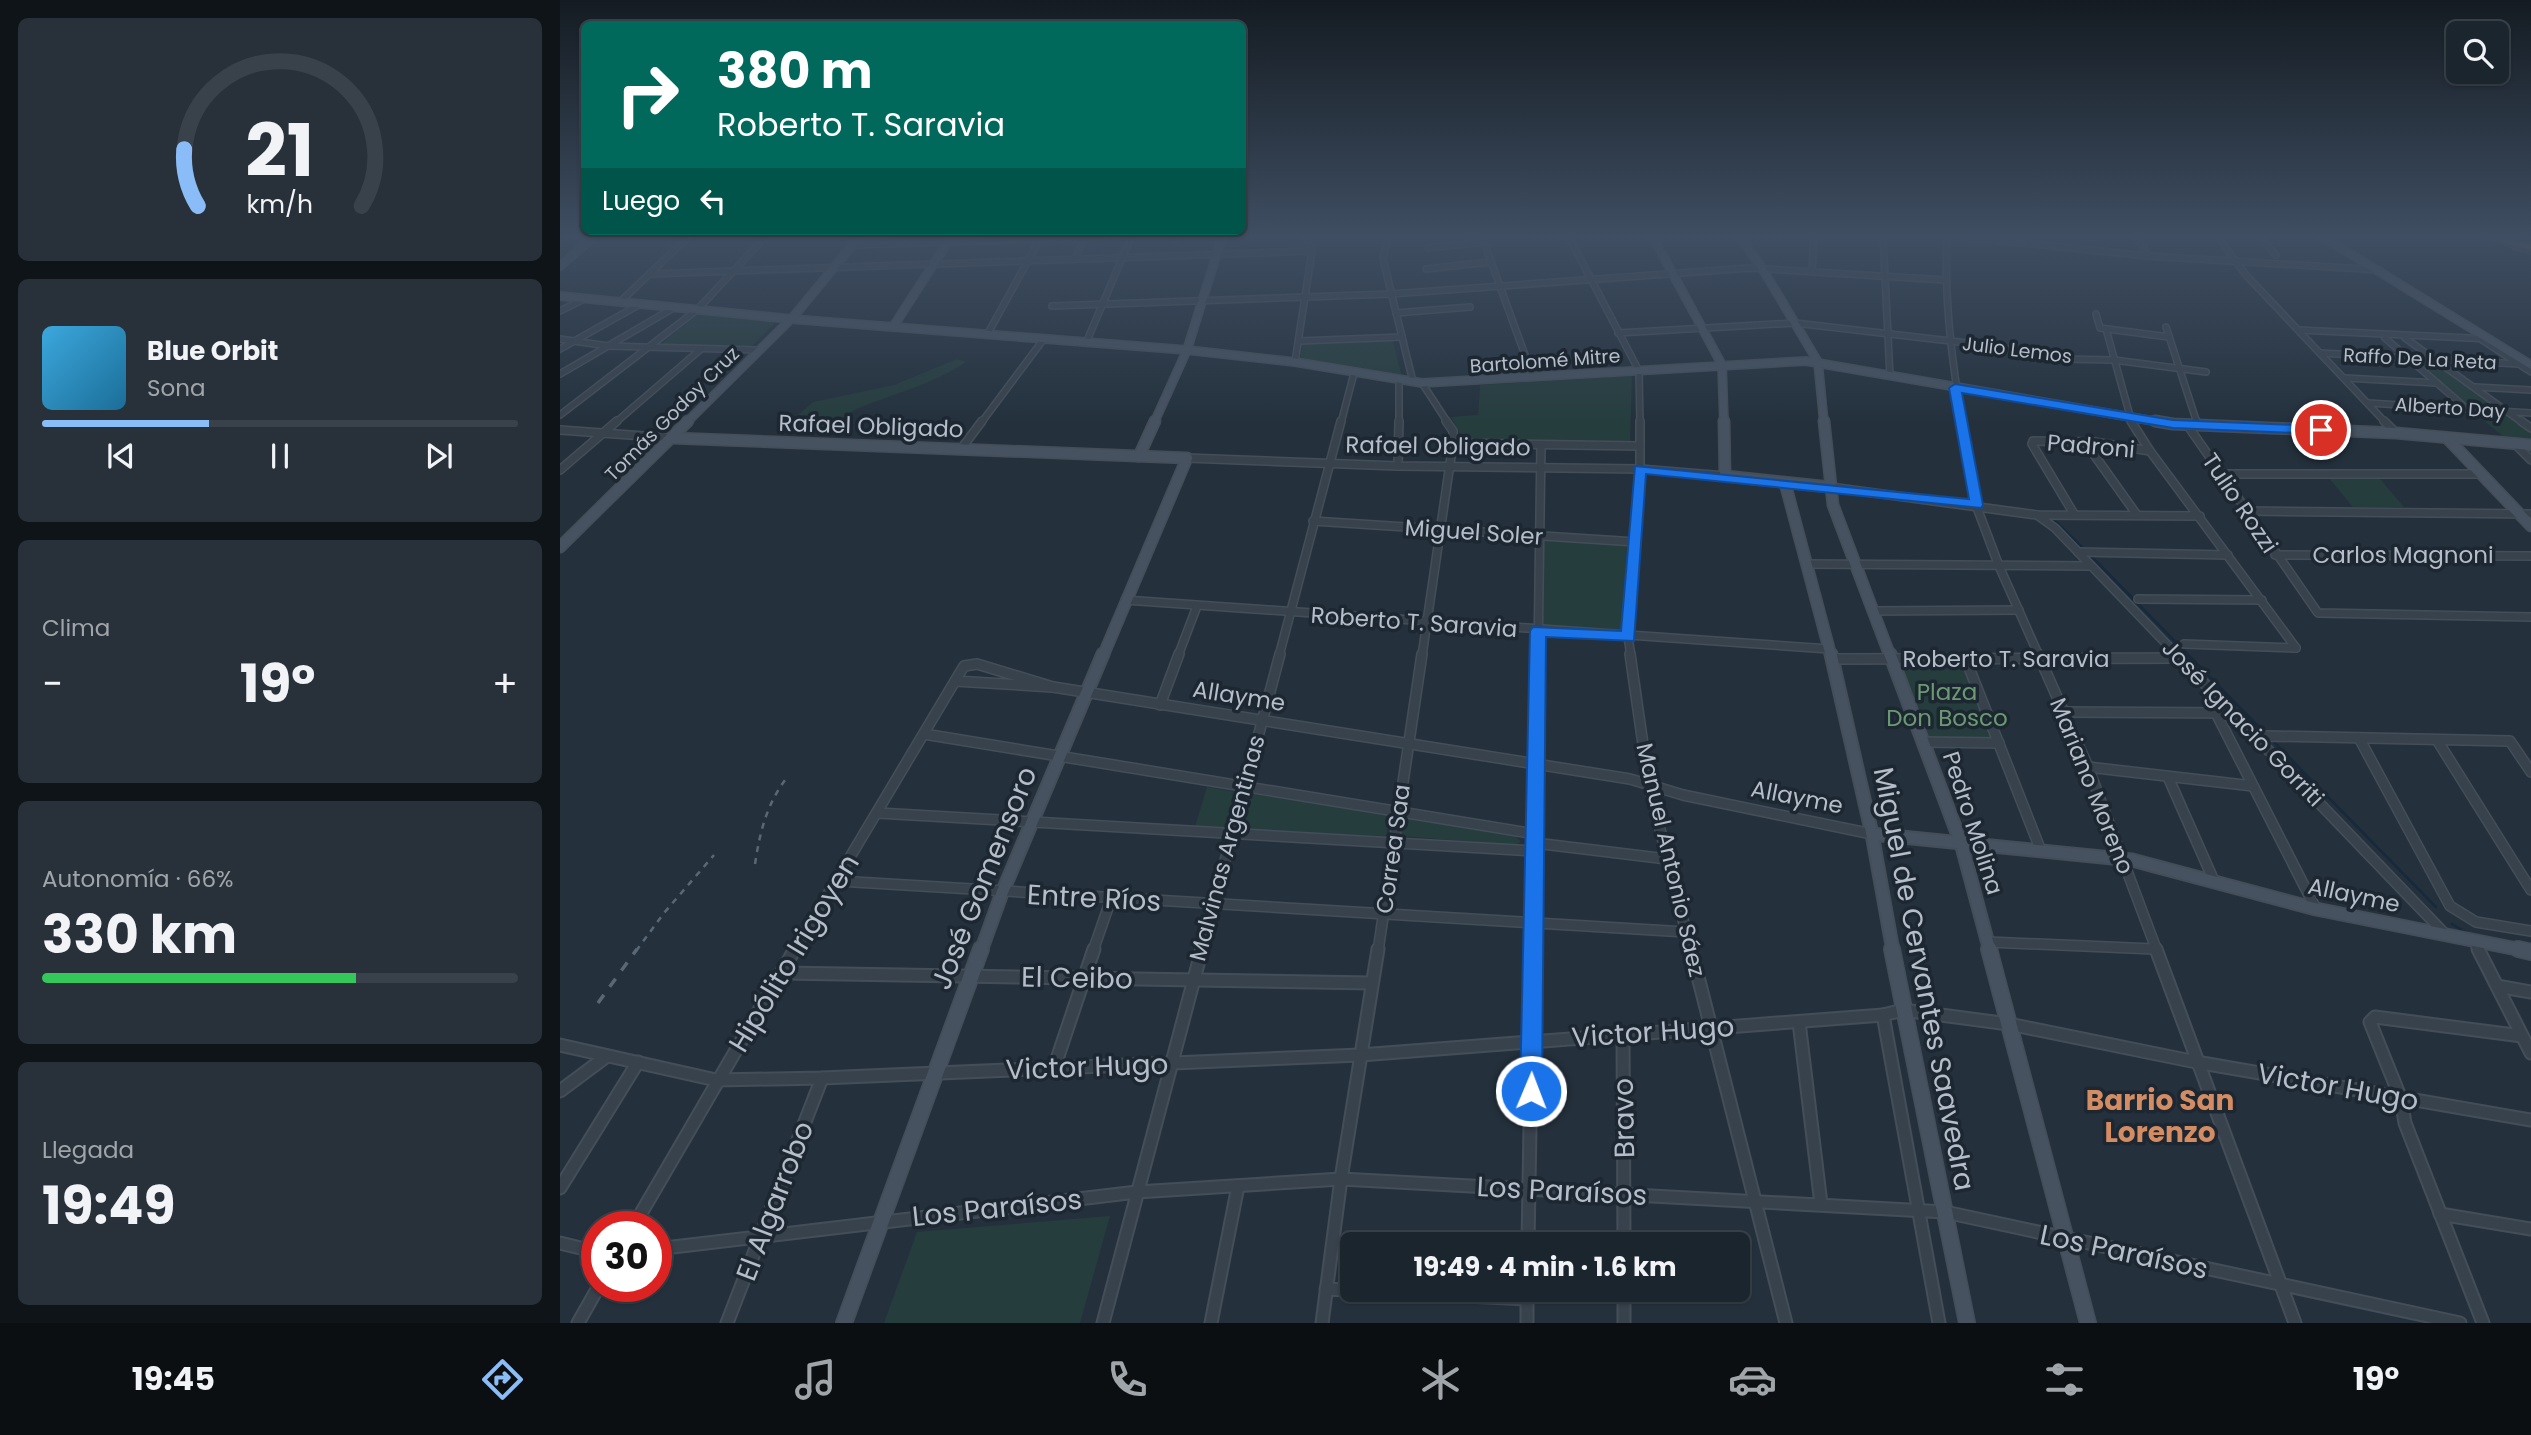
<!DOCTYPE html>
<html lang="es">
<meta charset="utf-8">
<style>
:root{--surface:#1b252e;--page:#28313a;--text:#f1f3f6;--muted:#a0a5aa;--line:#39424a;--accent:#8abcf7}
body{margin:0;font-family:Poppins,sans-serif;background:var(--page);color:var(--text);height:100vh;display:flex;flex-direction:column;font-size:26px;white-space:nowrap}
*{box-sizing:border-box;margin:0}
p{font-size:23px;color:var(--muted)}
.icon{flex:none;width:38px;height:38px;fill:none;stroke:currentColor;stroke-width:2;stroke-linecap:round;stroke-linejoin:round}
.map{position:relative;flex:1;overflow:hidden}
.side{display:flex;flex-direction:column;gap:18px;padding:18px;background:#0f1419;width:560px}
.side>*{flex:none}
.top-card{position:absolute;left:21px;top:21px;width:665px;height:214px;border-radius:10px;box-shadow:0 2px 5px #0004,0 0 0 2px var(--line);background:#00695c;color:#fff;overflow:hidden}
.buttons{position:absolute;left:1886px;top:21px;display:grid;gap:14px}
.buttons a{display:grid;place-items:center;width:63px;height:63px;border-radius:10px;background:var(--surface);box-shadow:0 2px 5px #0004,0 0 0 2px var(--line);font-size:35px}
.speed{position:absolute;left:21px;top:1211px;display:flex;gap:14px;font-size:35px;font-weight:700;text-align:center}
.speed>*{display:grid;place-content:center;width:91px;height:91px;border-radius:50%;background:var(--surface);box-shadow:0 2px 5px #0004,0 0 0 2px var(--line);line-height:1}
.speed .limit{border:10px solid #d22;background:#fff;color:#111}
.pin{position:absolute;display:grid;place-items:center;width:60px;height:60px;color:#fff;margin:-30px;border:4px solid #fff;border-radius:50%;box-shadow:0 2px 7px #0007}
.me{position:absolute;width:77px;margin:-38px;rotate:1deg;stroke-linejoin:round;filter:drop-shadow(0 0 5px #0008)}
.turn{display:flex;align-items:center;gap:24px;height:147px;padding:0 21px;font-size:32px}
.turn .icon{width:91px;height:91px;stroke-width:2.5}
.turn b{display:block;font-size:49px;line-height:60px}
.then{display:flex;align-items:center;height:66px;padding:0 21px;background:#0003;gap:14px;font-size:26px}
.big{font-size:52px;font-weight:700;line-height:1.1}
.side .widget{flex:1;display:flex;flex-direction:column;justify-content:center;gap:10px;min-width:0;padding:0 24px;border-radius:10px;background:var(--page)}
.side .dial{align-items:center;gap:0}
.dial svg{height:182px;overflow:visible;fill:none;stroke:var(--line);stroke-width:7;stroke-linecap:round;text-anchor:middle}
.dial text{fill:var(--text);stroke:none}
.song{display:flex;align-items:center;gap:21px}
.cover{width:84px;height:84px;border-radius:10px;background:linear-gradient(135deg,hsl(200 70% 55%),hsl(200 70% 35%))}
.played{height:7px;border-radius:4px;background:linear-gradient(90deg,var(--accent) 35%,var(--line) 35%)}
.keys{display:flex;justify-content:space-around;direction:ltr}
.heat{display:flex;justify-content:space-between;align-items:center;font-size:38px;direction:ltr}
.charge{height:10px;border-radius:5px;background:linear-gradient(90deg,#34c759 66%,var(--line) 0)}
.trip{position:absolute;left:780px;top:1232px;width:410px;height:70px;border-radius:10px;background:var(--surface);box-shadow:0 2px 5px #0004,0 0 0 2px var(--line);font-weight:700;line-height:70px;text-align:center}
.tabs{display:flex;height:112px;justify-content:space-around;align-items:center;background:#0b0f12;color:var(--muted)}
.tabs .icon{width:49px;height:49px}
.tabs .active{color:var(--accent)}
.tabs b{font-size:32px;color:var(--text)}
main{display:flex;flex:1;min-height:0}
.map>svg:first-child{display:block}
.green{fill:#263d3e}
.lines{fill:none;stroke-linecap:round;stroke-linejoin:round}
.stream{stroke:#17293b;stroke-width:2.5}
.street-far3-casing{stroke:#444e59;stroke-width:8}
.street-far2-casing{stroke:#444e59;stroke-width:10}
.street-far1-casing{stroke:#444e59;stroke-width:12}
.street-casing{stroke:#444e59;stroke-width:15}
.secondary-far3-casing{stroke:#444e59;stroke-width:10}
.secondary-far2-casing{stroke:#444e59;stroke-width:13}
.secondary-far1-casing{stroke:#444e59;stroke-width:15}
.secondary-casing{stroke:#444e59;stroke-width:18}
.highway-casing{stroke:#434d58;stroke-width:4}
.street-far3{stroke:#38424d;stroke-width:5}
.street-far2{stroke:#38424d;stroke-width:7}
.street-far1{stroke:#38424d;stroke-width:9}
.street{stroke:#38424d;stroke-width:11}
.secondary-far3{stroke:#465260;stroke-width:7}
.secondary-far2{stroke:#465260;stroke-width:10}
.secondary-far1{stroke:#465260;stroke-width:11}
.secondary{stroke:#465260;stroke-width:15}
.highway{fill:#736555;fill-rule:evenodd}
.rail-far1{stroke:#5a6774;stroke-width:2.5;stroke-dasharray:6 6;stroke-linecap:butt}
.rail{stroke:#5a6774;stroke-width:3.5;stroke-dasharray:10 10;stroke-linecap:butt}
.route{fill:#1a73e8;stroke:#114b97;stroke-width:2}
.labels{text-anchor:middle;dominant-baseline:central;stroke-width:7;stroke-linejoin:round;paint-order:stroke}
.far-street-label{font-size:19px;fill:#b4bdc9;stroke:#1d2732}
.street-label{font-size:23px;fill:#b4bdc9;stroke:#1d2732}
.park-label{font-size:23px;fill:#6b9972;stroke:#1d2732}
.near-street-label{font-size:28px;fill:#b4bdc9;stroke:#1d2732}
.near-neighbourhood-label{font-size:28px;font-weight:bold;fill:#d48c63;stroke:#1d2732}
</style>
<main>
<section class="side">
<div class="widget dial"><svg viewBox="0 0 100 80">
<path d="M14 69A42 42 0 1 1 86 69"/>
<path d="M14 69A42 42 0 0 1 8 44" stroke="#8abcf7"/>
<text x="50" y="56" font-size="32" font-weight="700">21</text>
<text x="50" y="72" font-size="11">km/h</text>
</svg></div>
<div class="widget">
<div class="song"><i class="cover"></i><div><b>Blue Orbit</b><p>Sona</p></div></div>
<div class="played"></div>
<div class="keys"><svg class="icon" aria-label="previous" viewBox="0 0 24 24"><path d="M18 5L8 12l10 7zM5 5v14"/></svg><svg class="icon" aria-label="pause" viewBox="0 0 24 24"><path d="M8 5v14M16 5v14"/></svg><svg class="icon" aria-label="next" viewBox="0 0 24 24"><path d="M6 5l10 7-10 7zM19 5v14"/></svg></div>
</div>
<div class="widget"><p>Clima</p>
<div class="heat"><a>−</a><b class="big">19°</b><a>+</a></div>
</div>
<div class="widget"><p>Autonomía · 66%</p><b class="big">330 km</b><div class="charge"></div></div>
<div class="widget"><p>Llegada</p><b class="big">19:49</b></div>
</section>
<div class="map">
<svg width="1971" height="1323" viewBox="0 0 1971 1323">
<rect width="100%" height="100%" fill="#24313d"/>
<!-- green -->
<g class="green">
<path d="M147,312L214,320L215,323L193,345L183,348L105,346L103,342L137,315Z"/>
<path d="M833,340L842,377L740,361L742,344Z"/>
<path d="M397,359L406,362C372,385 334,393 297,409C282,416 270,429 253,428L261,417L238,415L253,402L334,385Z"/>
<path d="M1855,361L1876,362L1946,412L1909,409Z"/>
<path d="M1072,376L1070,443L903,440L891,417L918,415L920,385Z"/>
<path d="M1913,412L1950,415L1971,431V442L1948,440Z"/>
<path d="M1769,478H1819L1844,507H1793Z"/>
<path d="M978,539L1067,545L1065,633L976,626Z"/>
<path d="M1404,662L1436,741L1365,740L1336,663Z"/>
<path d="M647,787L676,792L667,826L662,828L635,827Z"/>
<path d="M689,793L830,816L826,836L680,830Z"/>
<path d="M843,818L955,836L961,842L954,845L841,836Z"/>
<path d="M550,1216L520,1323H324L357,1232Z"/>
</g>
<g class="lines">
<!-- stream -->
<g class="stream">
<path d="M1495,521L1524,549"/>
<path d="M1532,557L1706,734"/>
<path d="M1711,739L1876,907"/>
<path d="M1892,924L1910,935"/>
</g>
<defs>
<g id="street-far3">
<path d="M828,237L823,259L853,382"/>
<path d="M922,237L973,377"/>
<path d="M1009,237L1079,371L1080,423"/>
<path d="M1323,237L1330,376"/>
<path d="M1387,237C1384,300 1392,360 1402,423"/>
<path d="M1404,237L1588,256L1820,270"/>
<path d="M1577,237L1588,256"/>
<path d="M1658,237L1685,274L1826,423"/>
<path d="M1699,237L1716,255"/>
<path d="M1947,237L1946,240L1954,246L1971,251"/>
<path d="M1967,237L1971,238"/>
<path d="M616,240L617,237"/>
<path d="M292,245L542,237"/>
<path d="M868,248L924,242"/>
<path d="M515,259L525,237"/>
<path d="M866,269L931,262"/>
<path d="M1252,271L1254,237"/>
<path d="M89,274L752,251"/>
<path d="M61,301L128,237"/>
<path d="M492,306L831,294L1190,268L1385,280"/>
<path d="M0,311L24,299"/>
<path d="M836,313L910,307"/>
<path d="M1536,314L1540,328L1609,337"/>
<path d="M1606,327L1637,423"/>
<path d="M1546,329L1572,423"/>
<path d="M1739,330L1930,339"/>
<path d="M1058,333L1235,323L1425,345L1502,359L1554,360L1646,372"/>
<path d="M427,335L481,237"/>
<path d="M1825,338L1907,409"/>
<path d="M1845,338L1963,423"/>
<path d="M0,339L48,346L197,350"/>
<path d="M1922,340L1971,372"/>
<path d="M739,341L842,337"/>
<path d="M526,343L571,237"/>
<path d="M0,349L82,303"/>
<path d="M1760,353L1959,364"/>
<path d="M735,362L752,251L746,237"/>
<path d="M0,374L115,307"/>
<path d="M1785,378L1877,383"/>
<path d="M862,383L888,423"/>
<path d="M1915,387L1971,390"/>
<path d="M1808,403L1971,413"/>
<path d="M0,415L138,309L205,237"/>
<path d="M55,423L141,349"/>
<path d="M421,423L483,340"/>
<path d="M781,423L794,373"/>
<path d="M839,423V380"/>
</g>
<g id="street-far2">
<path d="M1402,421L1416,505L1439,566L1479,656"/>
<path d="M1571,421L1590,451L1736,648"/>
<path d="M1636,421L1638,426"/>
<path d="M1824,421L1836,433"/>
<path d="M1961,421L1971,428"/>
<path d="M1628,426L1758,613L1971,617"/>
<path d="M0,430L112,438"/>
<path d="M1525,442L1577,515"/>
<path d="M893,443L1080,446"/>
<path d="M1955,444L1971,460"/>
<path d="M401,449L422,421"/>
<path d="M627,458L838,466L1080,469L1165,476"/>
<path d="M838,466L839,421"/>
<path d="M0,470L57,421"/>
<path d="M1660,474H1922"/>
<path d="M1270,487L1477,515L1640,516"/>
<path d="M1686,511L1971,514"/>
<path d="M1514,514L1472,444L1473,441L1534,442L1590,451"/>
<path d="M1477,515L1495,528L1618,656"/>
<path d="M753,521L1076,542"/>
<path d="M1518,552L1668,555"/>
<path d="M1715,555L1971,556"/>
<path d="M1246,564L1531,566"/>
<path d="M1578,599L1702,600"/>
<path d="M565,600L1269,649"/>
<path d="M1314,611L1459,610"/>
<path d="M1624,644L1736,648"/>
<path d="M618,656L637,606"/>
<path d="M719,656L781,421"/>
<path d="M862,656L893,443V431L886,421"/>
<path d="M978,656L981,445"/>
<path d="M1071,656L1068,637L1080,469V421"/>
</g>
<g id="street-far1">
<path d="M1070,654L1089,786L1131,951"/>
<path d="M1478,654L1528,767L1597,951"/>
<path d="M1616,654L1886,935"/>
<path d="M1272,659L1620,658"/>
<path d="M1406,660L1481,851"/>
<path d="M417,664L493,687L395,681L404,666Z"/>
<path d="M493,687L1070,779L1123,795L1312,834"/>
<path d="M600,705L619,654"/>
<path d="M1504,712L1671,713"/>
<path d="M1657,715L1756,909"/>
<path d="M364,734L975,834"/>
<path d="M1696,738L1708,736L1950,741L1971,772"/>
<path d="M1799,738L1890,906L1916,922L1971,931"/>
<path d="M1877,740L1971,890"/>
<path d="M1364,742L1439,743"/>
<path d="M1528,767L1693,786"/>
<path d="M1608,777L1654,881"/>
<path d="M318,813L975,851"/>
<path d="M975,843L1107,859"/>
<path d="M278,881L1126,932"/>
<path d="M1914,941L1919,951"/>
<path d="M1428,942L1594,949"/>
<path d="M234,951L395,681"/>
<path d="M533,951L551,899"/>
<path d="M641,951L720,654"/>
<path d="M818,951L862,654"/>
<path d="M973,951L978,654"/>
</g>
<g id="street">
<path d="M1131,949L1226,1323"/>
<path d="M1596,949L1735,1323"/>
<path d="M1918,949L1971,1053"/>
<path d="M223,973L812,983"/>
<path d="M1937,986L1971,992"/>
<path d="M1323,1015L1379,1323"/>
<path d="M1239,1022L1261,1204"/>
<path d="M1063,1034L1064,1244"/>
<path d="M0,1045L156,1080L262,1078L800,1055L1323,1015L1343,1010L1449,1024L1636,1062L1971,1120"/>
<path d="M494,1068L534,949"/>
<path d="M0,1091L47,1056"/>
<path d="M0,1188L78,1062"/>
<path d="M1880,1214L1971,1229"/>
<path d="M73,1227L235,949"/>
<path d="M0,1243L37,1252"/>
<path d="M968,1244L973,949"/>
<path d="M96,1249L577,1192L781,1179L1385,1212L1900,1323"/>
<path d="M766,1289L967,1299"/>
<path d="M967,1290V1323"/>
<path d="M1064,1290V1323"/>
<path d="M18,1323L39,1286"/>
<path d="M167,1323L262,1078"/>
<path d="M543,1323L642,949"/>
<path d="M651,1323L678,1186"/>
<path d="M762,1323L781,1179L818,949"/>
<path d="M1923,1323L1845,1123L1841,1099L1810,1022L1815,1017L1962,1036"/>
</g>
<g id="secondary-far3">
<path d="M1093,237L1162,365L1164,423"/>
<path d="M1180,237L1202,268L1258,362L1264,423"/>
<path d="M1763,237L1971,365"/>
<path d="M0,266L34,237"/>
<path d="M0,296L231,319L627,350L735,362L862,383L1246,361L1605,423"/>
<path d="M333,327L391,237"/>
<path d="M126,423L234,316L299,237"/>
<path d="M594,423L627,350L662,237"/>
</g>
<g id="secondary-far2">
<path d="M1164,421L1165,476L1270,487"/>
<path d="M1264,421L1273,505L1330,656"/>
<path d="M1595,421L1613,424L1836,433L1971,445"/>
<path d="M112,438L627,458L543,656"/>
<path d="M1887,438L1971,526"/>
<path d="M579,456L595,421"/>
<path d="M1225,483L1271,656"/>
<path d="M0,547L128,421"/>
</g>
<g id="secondary-far1">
<path d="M1271,654L1312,834L1333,951"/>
<path d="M1330,654L1401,843L1430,951"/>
<path d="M1312,834L1572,860L1756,909L1967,951"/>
<path d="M421,951L442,893L543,654"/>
</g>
<g id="secondary">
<path d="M1332,949L1407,1323"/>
<path d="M1429,949L1528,1323"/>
<path d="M1958,949L1971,952"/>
<path d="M284,1323L421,949"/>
</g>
<path id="highway" d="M1923,237H1938L1971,244V250Z"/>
</defs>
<!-- street-far3 casing -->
<use href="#street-far3" class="street-far3-casing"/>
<!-- street-far2 casing -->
<use href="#street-far2" class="street-far2-casing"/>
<!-- street-far1 casing -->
<use href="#street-far1" class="street-far1-casing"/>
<!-- street casing -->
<use href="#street" class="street-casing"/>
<!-- secondary-far3 casing -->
<use href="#secondary-far3" class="secondary-far3-casing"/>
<!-- secondary-far2 casing -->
<use href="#secondary-far2" class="secondary-far2-casing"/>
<!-- secondary-far1 casing -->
<use href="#secondary-far1" class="secondary-far1-casing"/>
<!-- secondary casing -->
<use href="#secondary" class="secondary-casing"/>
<!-- highway casing -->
<use href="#highway" class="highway-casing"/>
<!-- street-far3 -->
<use href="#street-far3" class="street-far3"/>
<!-- street-far2 -->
<use href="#street-far2" class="street-far2"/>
<!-- street-far1 -->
<use href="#street-far1" class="street-far1"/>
<!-- street -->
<use href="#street" class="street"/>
<!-- secondary-far3 -->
<use href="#secondary-far3" class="secondary-far3"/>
<!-- secondary-far2 -->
<use href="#secondary-far2" class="secondary-far2"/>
<!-- secondary-far1 -->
<use href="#secondary-far1" class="secondary-far1"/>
<!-- secondary -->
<use href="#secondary" class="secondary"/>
<!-- highway -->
<use href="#highway" class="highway"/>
<!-- rail-far1 -->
<g class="rail-far1">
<path d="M195,864C200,831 207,803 228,776"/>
<path d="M76,951L104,913L154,855"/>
</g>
<!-- rail -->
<path class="rail" d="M38,1003L77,949"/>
</g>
<!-- sky -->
<linearGradient id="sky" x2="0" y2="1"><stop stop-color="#141b22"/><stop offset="0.56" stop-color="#3f4e62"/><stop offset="1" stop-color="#3f4e62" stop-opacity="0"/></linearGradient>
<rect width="1971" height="422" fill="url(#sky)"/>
<!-- route -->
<path class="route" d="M1395,384L1613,420L1761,426L1768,430L1761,434L1613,428L1402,393L1423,505L1421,508L1086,474L1074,641L986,637L982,1091L978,1099L971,1102L963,1099L960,1091L970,631L973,627L1061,631L1075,466L1409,499L1389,388Z"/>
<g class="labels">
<!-- far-street labels -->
<g class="far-street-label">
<text transform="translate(1457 350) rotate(7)">Julio Lemos</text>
<text transform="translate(1860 359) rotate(3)">Raffo De La Reta</text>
<text transform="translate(985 361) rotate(-4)">Bartolomé Mitre</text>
<text transform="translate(1890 408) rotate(4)">Alberto Day</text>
<text transform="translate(112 414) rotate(-45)">Tomás Godoy Cruz</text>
</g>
<!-- street labels -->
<g class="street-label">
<text transform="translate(311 426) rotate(2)">Rafael Obligado</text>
<text transform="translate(878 446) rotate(1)">Rafael Obligado</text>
<text transform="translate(1531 446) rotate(5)">Padroni</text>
<text transform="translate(1680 503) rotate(56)">Tulio Rozzi</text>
<text transform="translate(914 532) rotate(4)">Miguel Soler</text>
<text x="1843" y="555">Carlos Magnoni</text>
<text transform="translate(854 622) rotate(4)">Roberto T. Saravia</text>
<text x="1446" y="659">Roberto T. Saravia</text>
<text transform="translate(679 696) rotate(9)">Allayme</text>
<text transform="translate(1683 723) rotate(46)">José Ignacio Gorriti</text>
<text transform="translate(1532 786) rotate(68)">Mariano Moreno</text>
<text transform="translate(1237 797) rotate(11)">Allayme</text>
<text transform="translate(1413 823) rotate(72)">Pedro Molina</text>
<text transform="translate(667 848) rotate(-75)">Malvinas Argentinas</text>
<text transform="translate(833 849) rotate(-82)">Correa Saa</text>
<text transform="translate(1111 860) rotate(77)">Manuel Antonio Sáez</text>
<text transform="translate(1794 895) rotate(12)">Allayme</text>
</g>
<!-- park labels -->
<g class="park-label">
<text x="1387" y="692">Plaza<tspan x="1387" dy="26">Don Bosco</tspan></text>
</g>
<!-- near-street labels -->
<g class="near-street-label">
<text transform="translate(424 878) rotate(-68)">José Gomensoro</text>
<text transform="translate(534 898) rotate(3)">Entre Ríos</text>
<text transform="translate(234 953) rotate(-59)">Hipólito Irigoyen</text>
<text transform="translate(517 978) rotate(1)">El Ceibo</text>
<text transform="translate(1364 979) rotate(79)">Miguel de Cervantes Saavedra</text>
<text transform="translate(1093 1032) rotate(-4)">Victor Hugo</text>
<text transform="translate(527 1067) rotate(-2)">Victor Hugo</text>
<text transform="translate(1778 1087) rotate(10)">Victor Hugo</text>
<text transform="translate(1064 1118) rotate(-91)">Bravo</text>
<text transform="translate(1002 1191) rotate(3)">Los Paraísos</text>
<text transform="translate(215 1201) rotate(-69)">El Algarrobo</text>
<text transform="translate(437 1208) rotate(-6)">Los Paraísos</text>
<text transform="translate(1564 1252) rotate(12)">Los Paraísos</text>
</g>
<!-- near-neighbourhood labels -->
<g class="near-neighbourhood-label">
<text x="1600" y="1100">Barrio San<tspan x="1600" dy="32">Lorenzo</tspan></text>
</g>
</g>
</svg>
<div class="buttons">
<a><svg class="icon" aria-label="search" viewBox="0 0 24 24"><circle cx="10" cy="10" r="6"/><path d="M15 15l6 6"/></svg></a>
</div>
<div class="speed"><div class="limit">30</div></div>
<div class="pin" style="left:1761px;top:430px;background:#d93025"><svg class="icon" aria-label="arrive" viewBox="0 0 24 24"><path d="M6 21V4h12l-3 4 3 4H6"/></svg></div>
<svg class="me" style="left:971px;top:1091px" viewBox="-20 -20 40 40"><circle r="17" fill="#1a73e8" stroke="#fff" stroke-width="3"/><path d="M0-11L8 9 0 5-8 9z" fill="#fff"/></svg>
<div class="trip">19:49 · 4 min · 1.6 km</div>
<div class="top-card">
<div class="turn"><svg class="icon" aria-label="right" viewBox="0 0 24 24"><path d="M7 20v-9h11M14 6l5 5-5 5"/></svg><div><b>380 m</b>Roberto T. Saravia</div></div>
<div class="then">Luego<svg class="icon" aria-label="left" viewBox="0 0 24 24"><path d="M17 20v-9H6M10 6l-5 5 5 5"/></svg></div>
</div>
</div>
</main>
<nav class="tabs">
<b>19:45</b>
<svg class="icon active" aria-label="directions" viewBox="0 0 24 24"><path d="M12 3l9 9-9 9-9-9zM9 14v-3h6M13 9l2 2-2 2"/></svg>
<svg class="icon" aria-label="music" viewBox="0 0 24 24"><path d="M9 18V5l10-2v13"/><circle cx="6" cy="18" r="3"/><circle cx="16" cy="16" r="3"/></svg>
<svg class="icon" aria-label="phone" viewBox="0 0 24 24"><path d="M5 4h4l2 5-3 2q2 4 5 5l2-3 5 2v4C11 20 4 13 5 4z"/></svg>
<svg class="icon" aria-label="climate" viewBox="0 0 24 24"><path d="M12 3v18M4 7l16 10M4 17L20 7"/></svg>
<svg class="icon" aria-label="car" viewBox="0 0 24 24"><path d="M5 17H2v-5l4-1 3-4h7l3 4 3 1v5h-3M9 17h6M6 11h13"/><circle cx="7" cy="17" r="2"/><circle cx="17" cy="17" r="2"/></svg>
<svg class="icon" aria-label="filters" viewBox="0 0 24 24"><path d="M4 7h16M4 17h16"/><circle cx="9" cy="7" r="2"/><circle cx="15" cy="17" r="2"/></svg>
<b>19°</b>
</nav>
